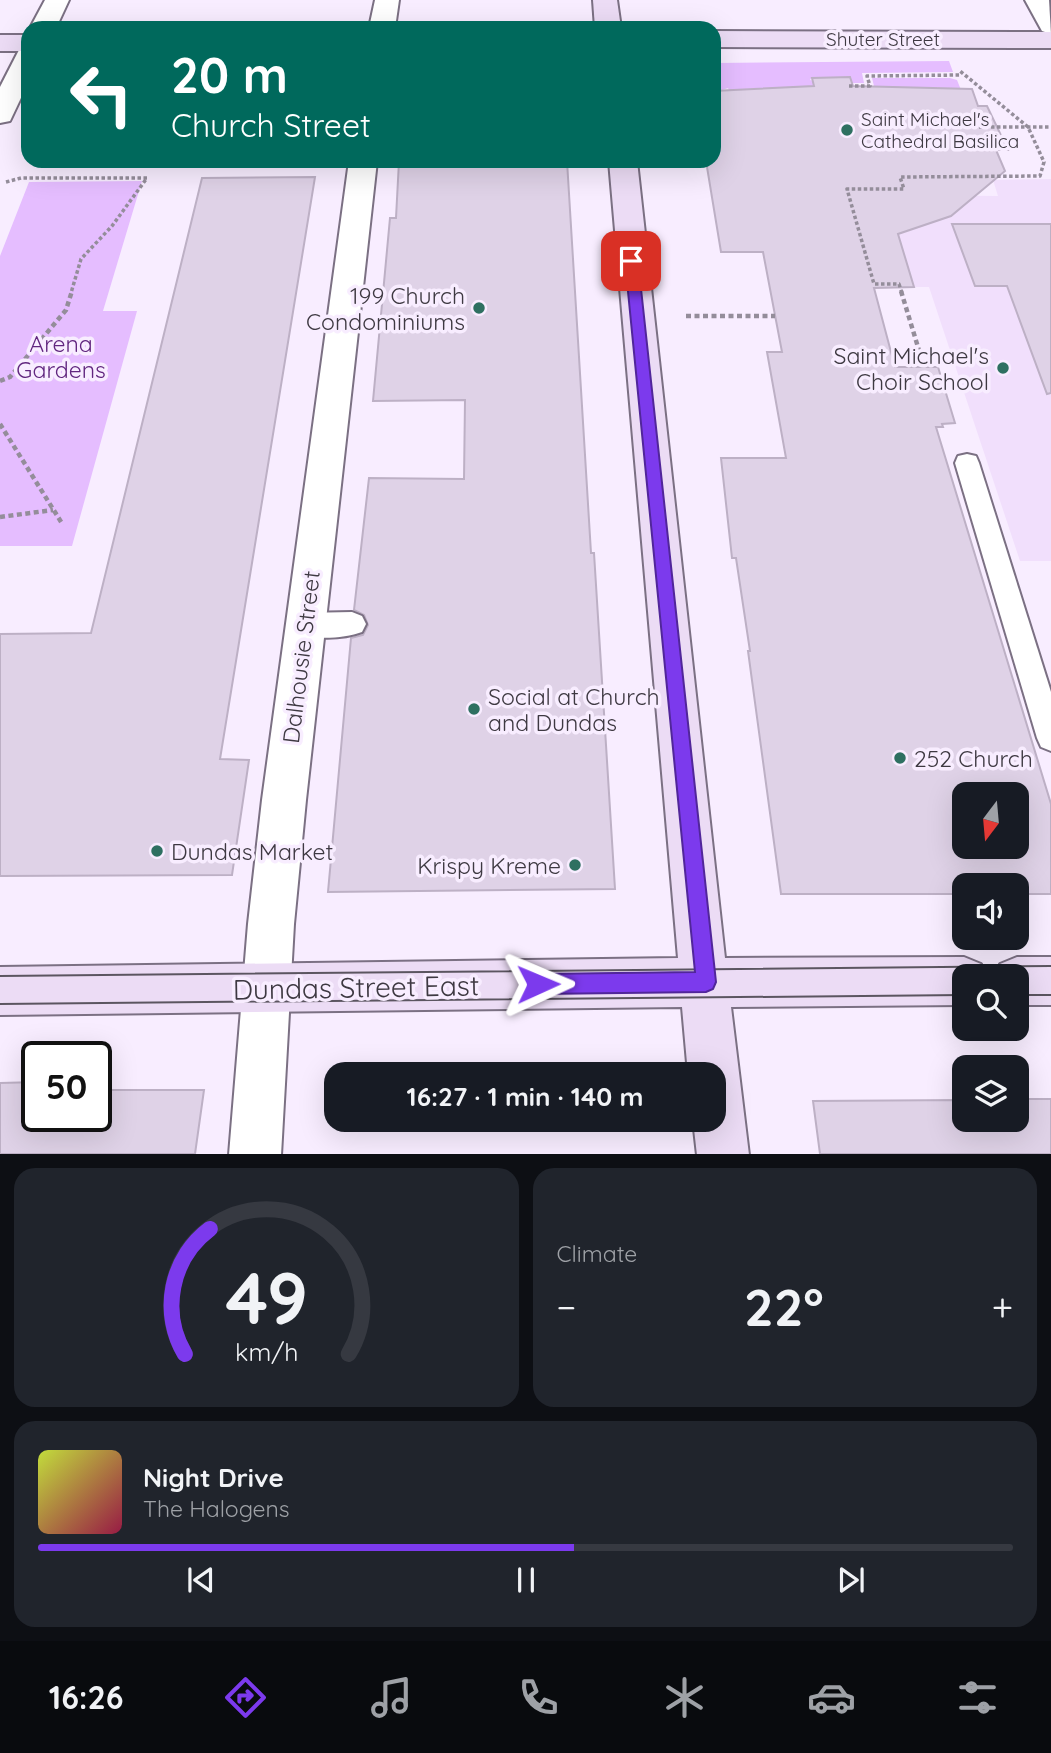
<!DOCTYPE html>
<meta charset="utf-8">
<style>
:root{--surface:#171b24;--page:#20242c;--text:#f1f3f6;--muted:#9ea1a6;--line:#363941;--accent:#7c3aed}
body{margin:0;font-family:Quicksand,sans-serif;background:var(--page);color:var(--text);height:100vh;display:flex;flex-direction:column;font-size:26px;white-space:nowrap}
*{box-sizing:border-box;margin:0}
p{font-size:23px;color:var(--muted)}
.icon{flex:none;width:38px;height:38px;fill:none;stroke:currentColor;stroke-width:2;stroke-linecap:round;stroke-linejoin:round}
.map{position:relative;height:1154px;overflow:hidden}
.details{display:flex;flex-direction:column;gap:14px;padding:14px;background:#0d0f14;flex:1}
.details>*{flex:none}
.hud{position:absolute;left:21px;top:21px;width:700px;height:147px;border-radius:21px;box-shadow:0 7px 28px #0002;background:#00695c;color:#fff;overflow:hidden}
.needle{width:46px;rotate:196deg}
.tools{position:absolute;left:952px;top:782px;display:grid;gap:14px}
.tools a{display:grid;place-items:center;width:77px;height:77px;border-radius:14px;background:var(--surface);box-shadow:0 7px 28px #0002;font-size:35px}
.speed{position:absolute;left:21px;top:1041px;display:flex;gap:14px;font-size:35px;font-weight:700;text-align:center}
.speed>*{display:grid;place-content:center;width:91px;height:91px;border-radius:50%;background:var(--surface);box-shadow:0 7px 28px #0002;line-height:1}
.speed .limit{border:4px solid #111;border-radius:10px;background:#fff;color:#111}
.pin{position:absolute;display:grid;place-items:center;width:60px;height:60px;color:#fff;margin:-30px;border-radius:14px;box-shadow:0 4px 10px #0006}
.me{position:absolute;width:77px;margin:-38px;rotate:89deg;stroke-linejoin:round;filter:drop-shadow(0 0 5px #0008)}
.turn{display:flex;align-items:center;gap:24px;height:147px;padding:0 35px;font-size:32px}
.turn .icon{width:91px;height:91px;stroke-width:2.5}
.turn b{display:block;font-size:49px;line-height:60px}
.big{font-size:52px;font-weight:800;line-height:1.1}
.details .card{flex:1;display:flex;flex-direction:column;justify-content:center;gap:10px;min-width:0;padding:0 24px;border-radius:21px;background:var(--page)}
.details .dial{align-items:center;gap:0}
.dial svg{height:182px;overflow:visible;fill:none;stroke:var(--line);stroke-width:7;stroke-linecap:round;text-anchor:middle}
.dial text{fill:var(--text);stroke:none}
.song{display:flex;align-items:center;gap:21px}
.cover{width:84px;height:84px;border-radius:10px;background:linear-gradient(135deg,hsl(70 70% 55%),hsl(340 70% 35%))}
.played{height:7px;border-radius:4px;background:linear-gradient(90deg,var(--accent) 55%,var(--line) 55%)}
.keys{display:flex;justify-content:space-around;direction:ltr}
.heat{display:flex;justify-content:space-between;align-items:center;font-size:38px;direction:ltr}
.details .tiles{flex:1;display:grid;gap:14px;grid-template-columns:1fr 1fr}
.card:last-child{grid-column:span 2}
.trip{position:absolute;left:324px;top:1062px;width:402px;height:70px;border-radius:21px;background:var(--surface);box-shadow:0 7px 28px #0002;font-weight:800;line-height:70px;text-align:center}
.tabs{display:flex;height:112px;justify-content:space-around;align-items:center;background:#090b0e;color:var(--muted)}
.tabs .icon{width:49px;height:49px}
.tabs .selected{color:var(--accent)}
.tabs b{font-size:32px;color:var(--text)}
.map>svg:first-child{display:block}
.built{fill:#f1dffc}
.green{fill:#e5bdff}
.building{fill:#dfd2e7;stroke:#bdb0c5;stroke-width:2;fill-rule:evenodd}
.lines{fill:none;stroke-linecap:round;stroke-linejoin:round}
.lane-casing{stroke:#7b7083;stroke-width:4}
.street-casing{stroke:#7b7083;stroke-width:4}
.secondary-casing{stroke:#7b7083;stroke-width:4}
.path-far1{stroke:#948d9a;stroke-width:3.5;stroke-dasharray:3.5 2.5;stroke-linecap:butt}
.path{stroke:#948d9a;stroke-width:4.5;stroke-dasharray:5 3.5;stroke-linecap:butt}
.lane{fill:#fff;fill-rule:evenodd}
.street{fill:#fff;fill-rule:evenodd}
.secondary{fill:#ecdcf5;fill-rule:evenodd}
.tram{stroke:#5b5560;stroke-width:2}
.route{fill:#7c3aed;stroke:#51269a;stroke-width:2}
.poi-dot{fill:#2e7061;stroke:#f8edff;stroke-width:2.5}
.labels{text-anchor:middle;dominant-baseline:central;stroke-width:7;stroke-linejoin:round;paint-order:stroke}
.far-street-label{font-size:19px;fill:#3e3942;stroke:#f8edff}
.far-poi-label{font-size:19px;fill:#3e3942;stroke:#f8edff;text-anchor:start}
.poi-label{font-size:23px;fill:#3e3942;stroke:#f8edff;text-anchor:end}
.park-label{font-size:23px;fill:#61267f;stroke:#f8edff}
.street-label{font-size:23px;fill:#3e3942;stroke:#f8edff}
.near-street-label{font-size:28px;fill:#3e3942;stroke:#f8edff}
</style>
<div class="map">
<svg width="1051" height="1155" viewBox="0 0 1051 1155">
<rect width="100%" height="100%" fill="#f8edff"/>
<!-- built -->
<path class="built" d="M1051,179V561H1020L929,287H913L869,218L899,195L998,196L993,180Z"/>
<!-- green -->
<g class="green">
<path d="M949,61L953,72L862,73L864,83H848L851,79L812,77L810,80L814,81L817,90H759L758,88L756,90H729L728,88L719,91L718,85H714V63Z"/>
<path d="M872,78H950L957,80L961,90H940L937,87V90C915,90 898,88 875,90Z"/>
<path d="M142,181L103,311H137L72,546H0V256L29,182Z"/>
</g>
<!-- building -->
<g class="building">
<path d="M850,77L853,86L972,89L978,106H987L1008,150H996L1005,171L951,216L898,234L914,287L874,288L895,367H938L955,423L942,424L943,427H936L1051,804V894H1017V886H964V894H781L748,651H750L736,558H732L721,458H786L767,352H782L763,252H721L706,161H714V91L814,86L812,78ZM964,794H1017V847H964Z"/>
<path d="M399,161H567L591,553H594L615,889L328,892L351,638L363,635L368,625L364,615L354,610L369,478L464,479L465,400L373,401L390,218H396Z"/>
<path d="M315,177L220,759L249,760L232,875L0,876V634L91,633L202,178Z"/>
<path d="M952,224H1051V393L1047,394L1007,286H975Z"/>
<path d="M37,1082V1116H96V1090H204L195,1154H0V1083Z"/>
<path d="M1017,1099H1051V1154H820L813,1101L964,1100V1120H1017Z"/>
</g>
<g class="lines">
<defs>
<g id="lane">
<path d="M967,454L976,456L979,463L1051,692V751L1041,747L1037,738L955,463L958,456Z"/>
<path d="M352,612L362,616L366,624L362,632C343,639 312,640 293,633L289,625L293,617L303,613Z"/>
</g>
<g id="street">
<path d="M45,0H69L56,28H30Z"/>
<path d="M375,0H399L395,28H369Z"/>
<path d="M1025,0H1049L1051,34L1042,31Z"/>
<path d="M28,47V83L10,121L0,123V87L19,50Z"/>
<path d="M349,161H377L306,800L294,924L281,1155H229L248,924L262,800Z"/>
</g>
<g id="secondary">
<path d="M593,0H617L621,28H595Z"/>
<path d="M714,31L1051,32V48L714,47Z"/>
<rect x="0" y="35" width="28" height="16"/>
<path d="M609,161H637L725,958L964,957L981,964L986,976H964V1005L731,1007L749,1155H697L693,1120H714V1074H688L682,1007L0,1015V967L678,958Z"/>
<path d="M1017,957H1051V1005H1017V976H995L1000,964Z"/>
</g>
</defs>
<!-- lane casing -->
<use href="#lane" class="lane-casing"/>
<!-- street casing -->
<use href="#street" class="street-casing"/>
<!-- secondary casing -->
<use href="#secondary" class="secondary-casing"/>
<!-- path-far1 -->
<g class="path-far1">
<path d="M849,86H870L867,76L961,75"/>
<path d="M979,127H1051"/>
<path d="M6,182L21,178H147L112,226L81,259L71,293"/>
<path d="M902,293L899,284H874L847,189H904L900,177L1040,176L1044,162L1028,127L960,71"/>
</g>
<!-- path -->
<g class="path">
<path d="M901,291L921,357"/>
<path d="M686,316H775"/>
<path d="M0,381L10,377L66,310L72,291"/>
<path d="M0,424L63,525"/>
<path d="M0,517L53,510"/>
</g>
<!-- lane -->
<use href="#lane" class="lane"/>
<!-- street -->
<use href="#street" class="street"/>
<!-- secondary -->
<use href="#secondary" class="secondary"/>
<!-- tram -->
<g class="tram">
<path d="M0,976L1051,966"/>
<path d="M1017,995H1051"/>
<path d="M0,1004L964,995"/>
</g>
</g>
<!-- route -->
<path class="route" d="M631,257L638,261L716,982L713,989L706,992L538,994L531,991L528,984L531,977L538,974L695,972L625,261Z"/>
<!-- markers -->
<g class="poi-dot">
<circle cx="847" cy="130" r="7"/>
<circle cx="479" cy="308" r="7"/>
<circle cx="1003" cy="368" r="7"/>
<circle cx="474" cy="709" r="7"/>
<circle cx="900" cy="758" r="7"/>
<circle cx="157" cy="851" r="7"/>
<circle cx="575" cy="865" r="7"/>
</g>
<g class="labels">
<!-- far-street labels -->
<g class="far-street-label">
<text x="883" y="39">Shuter Street</text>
</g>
<!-- far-poi labels -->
<g class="far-poi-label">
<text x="861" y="119">Saint Michael's<tspan x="861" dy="22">Cathedral Basilica</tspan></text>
</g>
<!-- poi labels -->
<g class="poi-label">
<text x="465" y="295">199 Church<tspan x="465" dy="26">Condominiums</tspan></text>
<text x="989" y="355">Saint Michael's<tspan x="989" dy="26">Choir School</tspan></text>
<text x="488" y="696" text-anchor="start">Social at Church<tspan x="488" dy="26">and Dundas</tspan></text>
<text x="914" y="758" text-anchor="start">252 Church</text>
<text x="171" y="851" text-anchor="start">Dundas Market</text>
<text x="561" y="865">Krispy Kreme</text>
</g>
<!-- park labels -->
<g class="park-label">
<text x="61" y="343">Arena<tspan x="61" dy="26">Gardens</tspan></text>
</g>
<!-- street labels -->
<g class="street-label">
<text transform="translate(301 657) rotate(-83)">Dalhousie Street</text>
</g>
<!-- near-street labels -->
<g class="near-street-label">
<text transform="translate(356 987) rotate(-1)">Dundas Street East</text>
</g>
</g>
</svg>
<div class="tools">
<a><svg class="needle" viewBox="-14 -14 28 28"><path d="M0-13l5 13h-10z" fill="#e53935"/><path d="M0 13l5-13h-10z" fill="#9ea1a6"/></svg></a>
<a><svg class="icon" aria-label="sound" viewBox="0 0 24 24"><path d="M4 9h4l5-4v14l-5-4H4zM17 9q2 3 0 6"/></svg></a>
<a><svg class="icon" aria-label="search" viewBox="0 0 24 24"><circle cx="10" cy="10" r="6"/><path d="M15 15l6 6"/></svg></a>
<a><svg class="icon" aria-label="layers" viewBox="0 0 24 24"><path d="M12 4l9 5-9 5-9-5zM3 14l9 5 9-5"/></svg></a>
</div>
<div class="speed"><div class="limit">50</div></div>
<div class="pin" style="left:631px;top:261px;background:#d93025"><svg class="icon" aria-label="arrive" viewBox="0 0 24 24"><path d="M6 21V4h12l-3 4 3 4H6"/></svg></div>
<svg class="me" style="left:538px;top:984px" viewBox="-20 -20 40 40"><path d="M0-17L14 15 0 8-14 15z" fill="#7c3aed" stroke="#fff" stroke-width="4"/></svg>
<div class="trip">16:27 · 1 min · 140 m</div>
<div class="hud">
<div class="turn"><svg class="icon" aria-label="left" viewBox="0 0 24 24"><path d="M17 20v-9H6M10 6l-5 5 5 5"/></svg><div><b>20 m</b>Church Street</div></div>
</div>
</div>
<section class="details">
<div class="tiles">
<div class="card dial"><svg viewBox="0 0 100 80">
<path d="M14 69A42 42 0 1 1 86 69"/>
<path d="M14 69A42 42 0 0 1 25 14" stroke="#7c3aed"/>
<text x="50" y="56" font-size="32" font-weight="700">49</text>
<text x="50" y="72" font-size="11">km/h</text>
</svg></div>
<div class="card"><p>Climate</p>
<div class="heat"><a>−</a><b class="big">22°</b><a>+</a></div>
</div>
<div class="card">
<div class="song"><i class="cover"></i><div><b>Night Drive</b><p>The Halogens</p></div></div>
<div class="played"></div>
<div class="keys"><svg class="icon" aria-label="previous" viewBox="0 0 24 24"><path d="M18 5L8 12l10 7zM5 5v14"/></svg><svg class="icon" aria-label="pause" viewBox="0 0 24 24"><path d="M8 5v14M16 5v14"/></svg><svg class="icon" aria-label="next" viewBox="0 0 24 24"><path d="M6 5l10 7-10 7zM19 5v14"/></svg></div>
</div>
</div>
</section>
<nav class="tabs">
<b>16:26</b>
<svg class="icon selected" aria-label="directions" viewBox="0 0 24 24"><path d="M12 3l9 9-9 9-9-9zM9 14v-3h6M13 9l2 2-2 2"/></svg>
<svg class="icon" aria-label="music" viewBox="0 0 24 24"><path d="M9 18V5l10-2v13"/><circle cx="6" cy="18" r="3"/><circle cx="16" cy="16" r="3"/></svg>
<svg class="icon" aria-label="phone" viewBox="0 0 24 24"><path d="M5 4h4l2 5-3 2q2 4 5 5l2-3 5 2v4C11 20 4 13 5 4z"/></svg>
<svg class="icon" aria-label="climate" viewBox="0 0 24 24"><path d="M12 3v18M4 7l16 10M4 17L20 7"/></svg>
<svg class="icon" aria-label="car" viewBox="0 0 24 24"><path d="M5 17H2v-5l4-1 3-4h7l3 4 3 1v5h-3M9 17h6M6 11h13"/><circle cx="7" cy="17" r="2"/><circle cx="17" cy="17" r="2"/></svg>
<svg class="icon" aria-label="filters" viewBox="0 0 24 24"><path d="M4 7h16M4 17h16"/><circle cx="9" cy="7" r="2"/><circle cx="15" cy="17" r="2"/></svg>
</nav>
